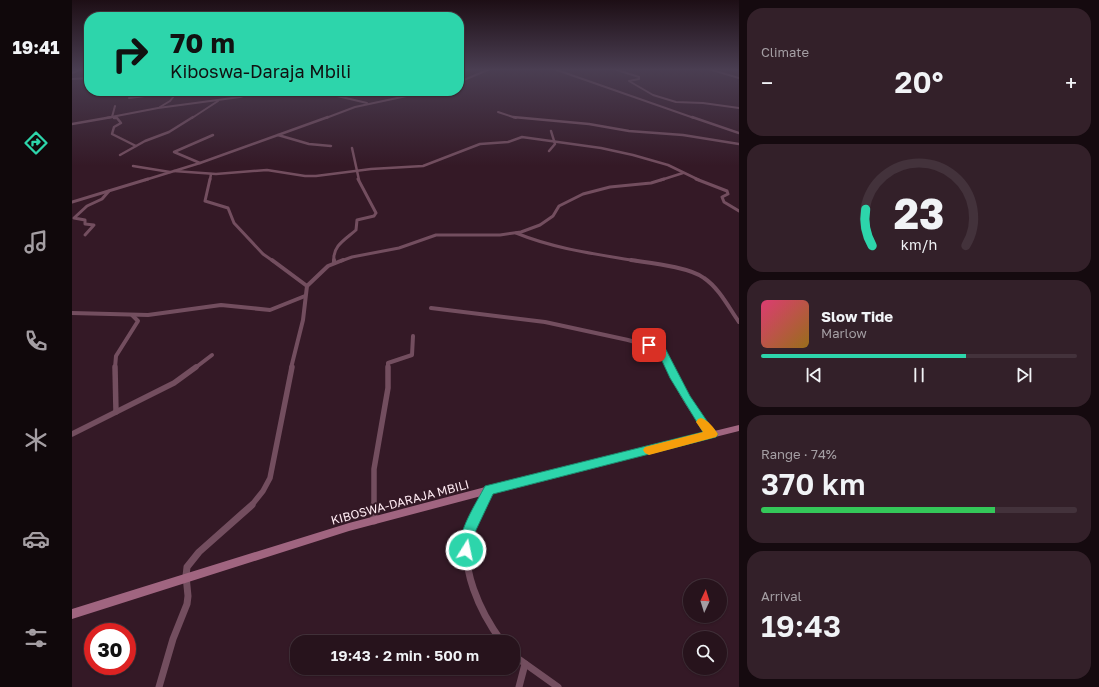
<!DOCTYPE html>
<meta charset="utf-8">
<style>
:root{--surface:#27131c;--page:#332029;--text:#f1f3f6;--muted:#a49ea3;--line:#43323b;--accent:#2dd5ab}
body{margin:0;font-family:"Golos Text",sans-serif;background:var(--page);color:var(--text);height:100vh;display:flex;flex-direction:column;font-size:15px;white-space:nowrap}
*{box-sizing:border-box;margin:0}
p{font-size:13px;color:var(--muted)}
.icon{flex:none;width:22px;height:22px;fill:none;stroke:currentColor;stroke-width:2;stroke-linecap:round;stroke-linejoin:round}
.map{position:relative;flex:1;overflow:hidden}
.drawer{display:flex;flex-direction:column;gap:8px;padding:8px;background:#150a0f;width:360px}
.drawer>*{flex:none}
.top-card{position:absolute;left:12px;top:12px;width:380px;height:84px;border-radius:16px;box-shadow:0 1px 3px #0004,0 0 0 1px var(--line);background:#2dd5ab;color:#111;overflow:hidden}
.needle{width:26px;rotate:4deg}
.tools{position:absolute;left:611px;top:579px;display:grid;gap:8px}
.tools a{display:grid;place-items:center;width:44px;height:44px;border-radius:50%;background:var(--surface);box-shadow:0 1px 3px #0004,0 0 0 1px var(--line);font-size:20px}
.speed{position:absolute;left:12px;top:623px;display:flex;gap:8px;font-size:20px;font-weight:700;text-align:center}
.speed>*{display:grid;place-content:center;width:52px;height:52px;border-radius:50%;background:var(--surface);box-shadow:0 1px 3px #0004,0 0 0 1px var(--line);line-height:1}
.speed .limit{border:6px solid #d22;background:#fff;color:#111}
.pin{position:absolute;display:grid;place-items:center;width:34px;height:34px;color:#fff;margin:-17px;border-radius:8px;box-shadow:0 2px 6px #0006}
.me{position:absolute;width:44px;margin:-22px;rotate:10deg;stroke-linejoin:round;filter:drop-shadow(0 0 3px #0008)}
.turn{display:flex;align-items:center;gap:14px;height:84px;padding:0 20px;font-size:18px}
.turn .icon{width:52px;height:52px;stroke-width:2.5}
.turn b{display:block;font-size:28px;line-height:34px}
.big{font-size:30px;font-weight:600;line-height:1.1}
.drawer .tile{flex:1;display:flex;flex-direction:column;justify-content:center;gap:6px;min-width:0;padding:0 14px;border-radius:16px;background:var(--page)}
.drawer .dial{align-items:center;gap:0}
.dial svg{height:104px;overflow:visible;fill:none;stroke:var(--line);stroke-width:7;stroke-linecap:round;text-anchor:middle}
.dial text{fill:var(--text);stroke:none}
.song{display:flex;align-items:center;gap:12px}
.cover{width:48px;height:48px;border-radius:6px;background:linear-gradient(135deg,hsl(340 70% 55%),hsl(40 70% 35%))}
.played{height:4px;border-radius:2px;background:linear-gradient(90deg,var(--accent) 65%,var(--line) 65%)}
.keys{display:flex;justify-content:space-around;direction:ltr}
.heat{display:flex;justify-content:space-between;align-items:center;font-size:22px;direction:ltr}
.charge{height:6px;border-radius:3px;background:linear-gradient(90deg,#34c759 74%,var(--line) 0)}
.trip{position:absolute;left:218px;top:635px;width:230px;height:40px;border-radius:16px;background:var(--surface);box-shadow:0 1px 3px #0004,0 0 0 1px var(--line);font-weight:600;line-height:40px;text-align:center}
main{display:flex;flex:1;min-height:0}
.tabs{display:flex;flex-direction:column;width:72px;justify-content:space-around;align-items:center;background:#10080b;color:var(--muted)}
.tabs .icon{width:28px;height:28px}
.tabs .active{color:var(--accent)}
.tabs b{font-size:18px;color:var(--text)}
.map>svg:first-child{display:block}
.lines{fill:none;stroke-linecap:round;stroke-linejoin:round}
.street-far5{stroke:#734e5f;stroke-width:2}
.street-far4{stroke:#734e5f;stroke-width:2.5}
.street-far3{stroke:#734e5f;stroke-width:3}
.street-far2{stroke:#734e5f;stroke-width:4}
.street-far1{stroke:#734e5f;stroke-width:5.5}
.street{stroke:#734e5f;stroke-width:7}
.secondary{fill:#a06580;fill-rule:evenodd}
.route{fill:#2dd5ab;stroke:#1d8a6f}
.slow{fill:#f59e0b}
.labels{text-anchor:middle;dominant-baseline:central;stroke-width:4;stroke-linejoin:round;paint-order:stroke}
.near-street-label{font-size:12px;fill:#feeaf2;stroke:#341926}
</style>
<main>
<nav class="tabs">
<b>19:41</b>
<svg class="icon active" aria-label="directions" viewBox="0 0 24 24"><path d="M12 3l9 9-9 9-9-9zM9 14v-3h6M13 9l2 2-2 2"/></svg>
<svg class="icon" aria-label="music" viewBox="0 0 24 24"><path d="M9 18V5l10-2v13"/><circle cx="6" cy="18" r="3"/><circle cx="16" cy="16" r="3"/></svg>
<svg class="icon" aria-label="phone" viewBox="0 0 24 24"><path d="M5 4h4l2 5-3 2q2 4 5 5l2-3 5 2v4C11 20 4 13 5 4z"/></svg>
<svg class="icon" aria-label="climate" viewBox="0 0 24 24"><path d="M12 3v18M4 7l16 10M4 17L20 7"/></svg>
<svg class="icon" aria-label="car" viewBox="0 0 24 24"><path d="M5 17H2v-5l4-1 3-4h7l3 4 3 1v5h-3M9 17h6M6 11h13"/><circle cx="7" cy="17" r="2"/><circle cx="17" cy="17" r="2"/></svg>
<svg class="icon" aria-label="filters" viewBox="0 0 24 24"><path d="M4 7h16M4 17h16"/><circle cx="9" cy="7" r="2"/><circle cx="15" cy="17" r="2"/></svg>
</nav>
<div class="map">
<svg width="667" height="687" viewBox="0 0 667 687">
<rect width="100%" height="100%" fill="#341926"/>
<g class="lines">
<!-- street-far5 -->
<g class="street-far5">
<path d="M482,69L622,118"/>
<path d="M542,69L567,77V79L557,81L581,95L604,102L631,103L667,108"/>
<path d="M637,69L667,78"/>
<path d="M0,73L10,69"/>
<path d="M0,79L17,78"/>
<path d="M387,82L418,69"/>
<path d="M244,91L295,103"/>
<path d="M57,98L113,91"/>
<path d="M88,107L98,101L105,92"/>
<path d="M426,112L444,118"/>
<path d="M40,117L43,106"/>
<path d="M34,118L86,108L168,97L188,91"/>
<path d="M120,118L146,101"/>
<path d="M254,118L283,107L358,91"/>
</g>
<!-- street-far4 -->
<g class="street-far4">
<path d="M441,117L517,124L557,131L611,135L667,144"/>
<path d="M620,117L667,133"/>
<path d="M42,118H45L49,123L42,127L40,134L64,146"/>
<path d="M0,124L40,117"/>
<path d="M206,135L237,144L259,146"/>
<path d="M280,148L287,180"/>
<path d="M477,151L483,144L479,131"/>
<path d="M48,155L73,141L97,132L121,117"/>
<path d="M128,163L102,152L141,135"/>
<path d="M61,166L98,172"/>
<path d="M102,171L144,174L195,170L233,176H244L299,169L351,166L408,144L436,142L450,137L529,148L561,155L596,165L627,180"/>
<path d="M73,180L128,163L256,117"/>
<path d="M138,180L139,174"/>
<path d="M589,180L611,173"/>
</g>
<!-- street-far3 -->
<g class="street-far3">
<path d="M138,179L133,201L156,208L162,223L191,254L201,261"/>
<path d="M624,179L655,191L656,194L650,197L652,202L667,211"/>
<path d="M0,202L76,179"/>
<path d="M444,233C483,249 524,254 565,261"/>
<path d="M13,235L22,225L13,224V220L2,218L15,206L30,199L37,191"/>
<path d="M262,261C260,246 274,239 284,230L285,220L302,216L304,213L286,179"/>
<path d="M269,261L280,257L327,248L364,235H428L449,232L468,225L481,216L487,206L511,194L538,187L579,183L592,179"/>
</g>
<!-- street-far2 -->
<g class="street-far2">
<path d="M200,260L235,286"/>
<path d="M262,260V263"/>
<path d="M559,260C578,263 617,267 632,278C647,288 657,308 667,322"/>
<path d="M359,308L473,322L556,340L587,349L593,356L598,368"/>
<path d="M0,313L76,315L149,305L198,310L233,296"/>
<path d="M43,368L44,356L66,321L60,315"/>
<path d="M123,368L140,355"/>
<path d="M219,368L231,320L235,286L256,266L271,260"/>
<path d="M316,368V363L340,355L341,336"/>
</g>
<!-- street-far1 -->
<g class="street-far1">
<path d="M43,367L44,412"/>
<path d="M598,367C607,391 622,415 640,434"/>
<path d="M0,434L102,383L124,367"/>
<path d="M179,506L191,491L198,478L220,367"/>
<path d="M302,506V469L316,388V367"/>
<path d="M408,506L417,490"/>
</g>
<!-- street -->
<g class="street">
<path d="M302,505V521"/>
<path d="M409,505C405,513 400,522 397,530C387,568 408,612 430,642"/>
<path d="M441,655L486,687"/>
<path d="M87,687L101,639L115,604L116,596L114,576L115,567L127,552L180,505"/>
<path d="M447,687L453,664"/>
</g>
<!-- secondary -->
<path class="secondary" d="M667,425V431L417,494L277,531L0,619V609L277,523L417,486Z"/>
</g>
<!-- sky -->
<linearGradient id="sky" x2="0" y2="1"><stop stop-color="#1d0e15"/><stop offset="0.42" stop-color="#4a3e52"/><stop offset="1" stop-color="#4a3e52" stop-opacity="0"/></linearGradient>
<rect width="667" height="166" fill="url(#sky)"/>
<!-- route -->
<path class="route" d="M574,342H577L592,346L618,396L637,424L646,434L644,437L421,494L404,530L399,554L394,556L389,554C382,536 405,502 413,486L631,432L598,378L585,350L574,347L572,345Z"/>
<!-- slow -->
<path class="slow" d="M629,418C636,420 642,428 646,434L644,437L577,455L573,453L571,450L573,447L631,432L624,422L626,419Z"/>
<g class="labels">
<!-- near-street labels -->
<g class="near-street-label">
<text transform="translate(328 502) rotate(-15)">KIBOSWA-DARAJA MBILI</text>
</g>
</g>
</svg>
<div class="tools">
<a><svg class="needle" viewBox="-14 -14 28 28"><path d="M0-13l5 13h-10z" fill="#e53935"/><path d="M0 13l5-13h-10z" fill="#a49ea3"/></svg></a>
<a><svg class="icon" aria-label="search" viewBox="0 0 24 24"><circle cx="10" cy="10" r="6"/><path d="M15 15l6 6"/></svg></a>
</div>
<div class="speed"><div class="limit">30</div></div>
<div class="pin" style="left:577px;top:345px;background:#d93025"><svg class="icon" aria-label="arrive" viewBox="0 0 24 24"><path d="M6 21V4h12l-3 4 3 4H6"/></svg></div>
<svg class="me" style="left:394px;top:550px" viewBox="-20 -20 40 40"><circle r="17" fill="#2dd5ab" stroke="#fff" stroke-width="3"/><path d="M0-11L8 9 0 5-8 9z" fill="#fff"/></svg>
<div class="trip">19:43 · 2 min · 500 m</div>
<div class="top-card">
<div class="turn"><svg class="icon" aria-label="right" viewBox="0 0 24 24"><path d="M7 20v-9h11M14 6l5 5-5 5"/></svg><div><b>70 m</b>Kiboswa-Daraja Mbili</div></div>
</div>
</div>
<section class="drawer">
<div class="tile"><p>Climate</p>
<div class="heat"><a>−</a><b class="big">20°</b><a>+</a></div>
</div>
<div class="tile dial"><svg viewBox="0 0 100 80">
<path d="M14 69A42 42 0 1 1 86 69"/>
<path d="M14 69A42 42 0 0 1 9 41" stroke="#2dd5ab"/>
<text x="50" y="56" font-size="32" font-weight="700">23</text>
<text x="50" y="72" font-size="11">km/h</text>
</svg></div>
<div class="tile">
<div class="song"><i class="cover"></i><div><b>Slow Tide</b><p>Marlow</p></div></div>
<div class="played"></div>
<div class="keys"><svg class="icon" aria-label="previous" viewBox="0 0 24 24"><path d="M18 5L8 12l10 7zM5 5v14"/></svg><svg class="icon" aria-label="pause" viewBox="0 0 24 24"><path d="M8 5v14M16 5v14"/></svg><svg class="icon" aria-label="next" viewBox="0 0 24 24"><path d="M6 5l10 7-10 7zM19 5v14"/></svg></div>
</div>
<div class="tile"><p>Range · 74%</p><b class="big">370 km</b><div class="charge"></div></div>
<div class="tile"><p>Arrival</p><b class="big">19:43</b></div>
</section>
</main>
